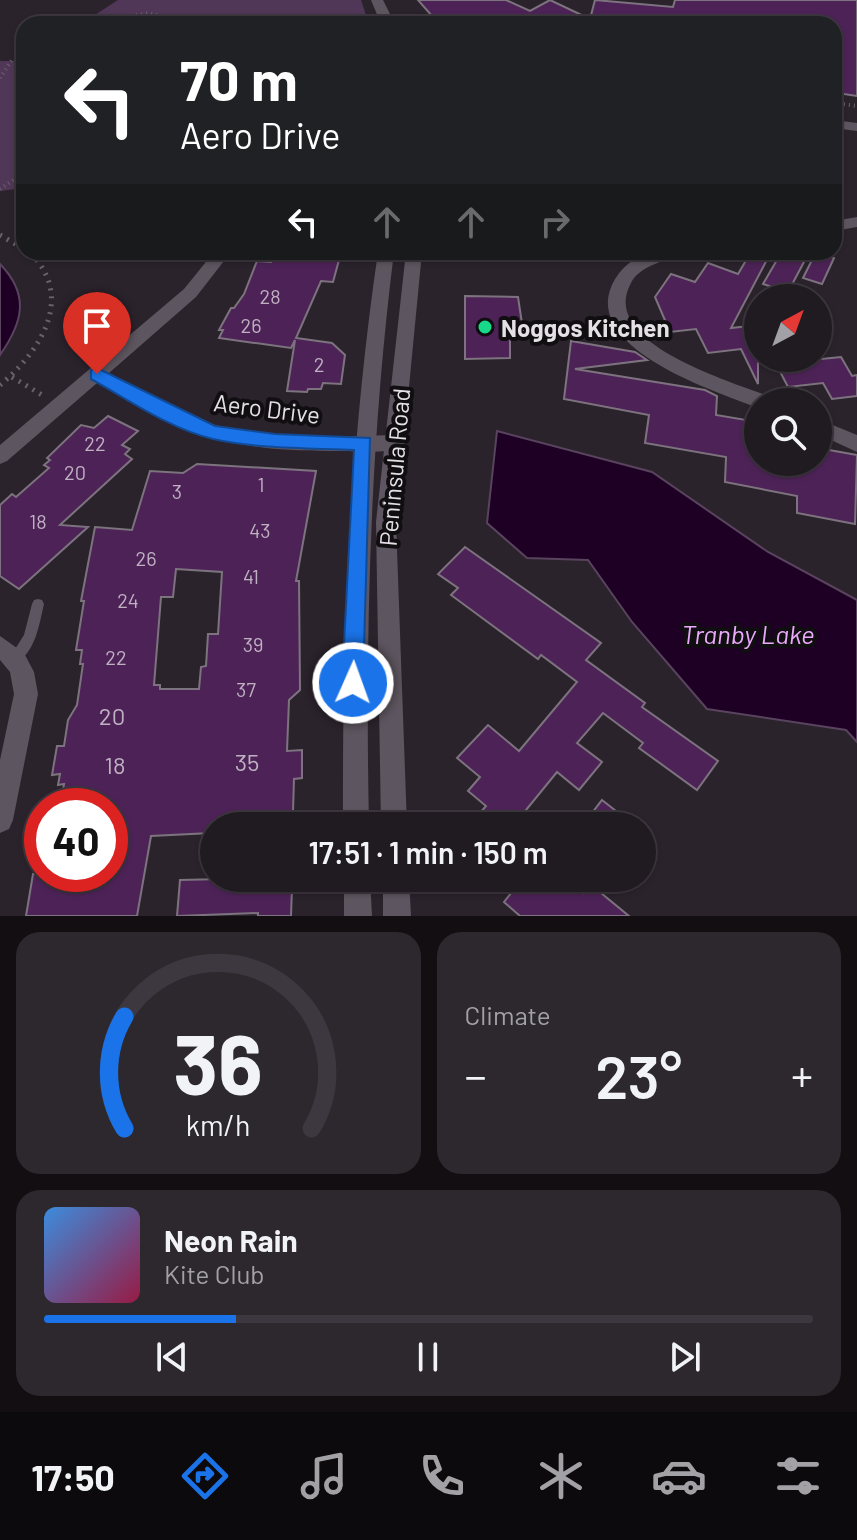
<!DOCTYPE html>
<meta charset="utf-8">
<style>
:root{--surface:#201a21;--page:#2d272e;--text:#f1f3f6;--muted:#a2a1a5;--line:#3d383f;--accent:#1a73e8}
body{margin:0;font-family:Barlow,sans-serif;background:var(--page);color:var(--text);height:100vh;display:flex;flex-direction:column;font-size:30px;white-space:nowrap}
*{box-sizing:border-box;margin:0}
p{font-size:26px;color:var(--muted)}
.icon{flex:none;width:44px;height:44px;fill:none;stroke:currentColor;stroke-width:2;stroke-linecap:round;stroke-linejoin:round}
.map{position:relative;height:916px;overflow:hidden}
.drawer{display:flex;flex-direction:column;gap:16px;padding:16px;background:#120e12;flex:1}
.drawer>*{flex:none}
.top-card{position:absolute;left:16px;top:16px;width:826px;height:244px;border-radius:24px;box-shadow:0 2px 6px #0004,0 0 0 2px var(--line);background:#202124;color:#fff;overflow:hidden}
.needle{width:52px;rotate:41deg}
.controls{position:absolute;left:744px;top:284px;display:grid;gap:16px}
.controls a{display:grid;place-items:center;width:88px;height:88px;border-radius:50%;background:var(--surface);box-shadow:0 2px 6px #0004,0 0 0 2px var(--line);font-size:40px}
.speed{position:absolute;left:24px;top:788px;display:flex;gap:16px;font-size:40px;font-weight:700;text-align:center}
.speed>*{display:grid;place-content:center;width:104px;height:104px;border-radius:50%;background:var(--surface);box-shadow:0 2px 6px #0004,0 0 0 2px var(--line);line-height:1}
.speed .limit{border:12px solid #d22;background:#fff;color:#111}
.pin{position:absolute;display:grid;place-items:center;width:68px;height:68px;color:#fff;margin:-82px -34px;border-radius:50% 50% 50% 0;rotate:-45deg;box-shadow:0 0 8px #0007}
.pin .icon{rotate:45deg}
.me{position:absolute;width:88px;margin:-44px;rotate:2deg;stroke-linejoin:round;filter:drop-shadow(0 0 6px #0008)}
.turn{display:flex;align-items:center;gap:28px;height:168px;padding:0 32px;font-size:36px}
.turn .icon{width:104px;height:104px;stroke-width:2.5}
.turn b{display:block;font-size:56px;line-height:68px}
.lanes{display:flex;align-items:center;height:76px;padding:0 32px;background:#0003;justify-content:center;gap:40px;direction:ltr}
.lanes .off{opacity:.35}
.big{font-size:60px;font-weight:600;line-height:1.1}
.drawer .widget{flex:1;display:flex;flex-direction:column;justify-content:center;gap:12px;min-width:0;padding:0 28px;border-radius:24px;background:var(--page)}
.drawer .dial{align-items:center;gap:0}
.dial svg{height:208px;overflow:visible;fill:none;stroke:var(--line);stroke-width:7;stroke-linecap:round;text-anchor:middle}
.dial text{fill:var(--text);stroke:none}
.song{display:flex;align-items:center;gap:24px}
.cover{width:96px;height:96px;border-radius:12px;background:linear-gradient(135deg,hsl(210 70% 55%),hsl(340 70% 35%))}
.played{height:8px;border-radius:4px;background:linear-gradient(90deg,var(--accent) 25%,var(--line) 25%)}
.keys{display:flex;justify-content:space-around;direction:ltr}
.heat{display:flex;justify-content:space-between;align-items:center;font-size:44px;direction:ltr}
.drawer .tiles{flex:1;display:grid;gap:16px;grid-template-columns:1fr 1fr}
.widget:last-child{grid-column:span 2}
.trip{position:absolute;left:200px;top:812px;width:456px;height:80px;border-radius:40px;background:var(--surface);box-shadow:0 2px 6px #0004,0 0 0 2px var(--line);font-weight:600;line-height:80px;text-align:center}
.dock{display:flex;height:128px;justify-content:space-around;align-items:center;background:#0d0a0d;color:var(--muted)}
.dock .icon{width:56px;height:56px}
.dock .active{color:var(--accent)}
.dock b{font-size:36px;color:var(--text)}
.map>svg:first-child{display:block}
.green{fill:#513757}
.water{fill:#1d0024;stroke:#59435e;stroke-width:2}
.building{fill:#4d2357;stroke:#7c737e;stroke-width:2;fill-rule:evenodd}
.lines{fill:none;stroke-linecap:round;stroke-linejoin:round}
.path-far1{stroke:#69626a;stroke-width:4;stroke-dasharray:1 4;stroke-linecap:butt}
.path{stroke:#69626a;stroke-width:5;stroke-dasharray:2 6;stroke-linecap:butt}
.service{fill:#5d555f;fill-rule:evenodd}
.minor{fill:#5d555f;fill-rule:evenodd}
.tertiary{fill:#5d555f;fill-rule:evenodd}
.route{fill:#1a73e8;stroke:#114b97;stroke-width:2}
.poi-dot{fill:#16d989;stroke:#110e12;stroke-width:3}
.labels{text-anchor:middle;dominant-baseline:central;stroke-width:8;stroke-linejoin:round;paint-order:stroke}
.number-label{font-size:20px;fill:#bfb1c2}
.poi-label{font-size:24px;font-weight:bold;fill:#e5e0e6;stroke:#110e12;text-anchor:start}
.street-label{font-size:24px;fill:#e5e0e6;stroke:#110e12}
.near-number-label{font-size:24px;fill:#bfb1c2}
.water-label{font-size:26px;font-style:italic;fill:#eaa9fa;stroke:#110e12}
</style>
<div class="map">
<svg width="857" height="916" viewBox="0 0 857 916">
<rect width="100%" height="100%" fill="#2b232c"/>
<!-- green -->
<g class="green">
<path d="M118,0H361L369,24H81Z"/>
<path d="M0,61H24V188L0,191Z"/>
</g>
<!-- water -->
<g class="water">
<path d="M0,264C30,295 23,322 0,355Z"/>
<path d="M497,431L652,472L768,552L857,600V742L846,730L707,709L632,622L588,560L527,558L487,523Z"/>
</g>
<!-- building -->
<g class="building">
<path d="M418,0H506L530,11L550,0L590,19L595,0L673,7L675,0H857V96L837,93L834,24H439Z"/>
<path d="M275,252H326L324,258L339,260L333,282L321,281L296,338L332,343L345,355L341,384L323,383L321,389H308L307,392L287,391L295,340L291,348L219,338L223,330H219L231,308H234L244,294L257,261L271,262Z"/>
<path d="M751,252H771L731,328L758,325V384L741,349L708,353L696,329L670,332L655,297L671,274L695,282L708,263L738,274Z"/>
<path d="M816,252L834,258L822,284L803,278Z"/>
<path d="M781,253L805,260L788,292L763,284Z"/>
<path d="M465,296L518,297L523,330H518V338H510V358L465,359Z"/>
<path d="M571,341L635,352L647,360L575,369L705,390L717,396L716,415L758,422V462H818V448L857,455L855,524L797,513V496L725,482L726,457L645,443L649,415L564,399Z"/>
<path d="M841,357L852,376L857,375V396L832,399L823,383L788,387L773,358L811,360Z"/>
<path d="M108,416L138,431L122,445L130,449L125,454L132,459L60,525L88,527L19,589L0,576V505L12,494L16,497L49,468L44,465L50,460L47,458L81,425L94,428Z"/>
<path d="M197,464L316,471L296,581H299L300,690L289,700L287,751L302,750V778L294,779L293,812L278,813L277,826H212L211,833L151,836L137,916H26L33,874H110V803L61,804L64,784L58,785L60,774L52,775L57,746H64L68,720L77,705L83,664H80L82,650H76L84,601H81L95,527L132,530L150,471L183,473ZM176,569L222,572L218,634H208L206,666L201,667L199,689H160V685H154L161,597H173Z"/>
<path d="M465,547L601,643L586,660L645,703L642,707L718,761L697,790L639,748L643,743L603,713L577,743L602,762L579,790L557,772L513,826H469L486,806L468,791L480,777L457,758L488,725L519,751L577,682L541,655L538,659L451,595L458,588L438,574Z"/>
<path d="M602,800L635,826H582Z"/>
<path d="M270,878L282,888L292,887L291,916H258V913L177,916L180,880Z"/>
<path d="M523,878H566L583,893L590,884L629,916H520L504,902Z"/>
</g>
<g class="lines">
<!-- path-far1 -->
<g class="path-far1">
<path d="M82,24L149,13L187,24"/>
<path d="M0,78L12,60L24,53"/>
<path d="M834,103L857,106"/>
<path d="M0,189L24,173"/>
</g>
<!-- path -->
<g class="path">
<path d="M0,235L24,249"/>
<path d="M12,377L42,395"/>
<path d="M0,385C41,351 76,296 29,252"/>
</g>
<!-- service -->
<path class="service" d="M38,599L42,600L44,604C39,625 36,651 16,663L12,661L10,657L24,635L32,604L34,600Z"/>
<!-- minor -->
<g class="minor">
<path d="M857,217V227L834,231V221Z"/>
<path d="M214,252H231L196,297L109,373C142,391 174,412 209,423C268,443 334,436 395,435L402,438L405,443L402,448C384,454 360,451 341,451C233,452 190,437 97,383L7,461L0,464V445L184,289Z"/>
<path d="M648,252H675C663,265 641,264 631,283C597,344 734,382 770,397L773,402H758V408C718,392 590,352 610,290C616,272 631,259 648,252Z"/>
<path d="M818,419L857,435V452L818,434Z"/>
<path d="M0,636L24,653L34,672L38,694L13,820L9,829L0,833V760L14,694L10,672L0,660Z"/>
</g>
<!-- tertiary -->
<g class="tertiary">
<path d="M371,0H383L395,24H381Z"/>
<path d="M834,120L857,123V131L834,128Z"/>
<path d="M378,252H394C370,443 365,634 369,826H343C342,633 350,443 378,252Z"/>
<path d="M406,252H422L396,522L407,826H381L376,522Z"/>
<path d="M344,878H370L372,916H344Z"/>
<path d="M383,878H409L411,916H383Z"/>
</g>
</g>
<!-- route -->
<path class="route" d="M97,368L215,426L275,434L370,438L363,683L360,690L353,693L345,690L342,683L354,450C307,448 259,449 213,439C170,429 129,400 91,379V370Z"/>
<!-- markers -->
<circle class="poi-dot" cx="485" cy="327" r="8"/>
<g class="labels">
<!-- number labels -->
<g class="number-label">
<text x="270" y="296">28</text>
<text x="251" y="325">26</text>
<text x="319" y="364">2</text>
<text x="95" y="443">22</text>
<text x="75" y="472">20</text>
<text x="261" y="484">1</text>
<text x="177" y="491">3</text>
<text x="38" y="521">18</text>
<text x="260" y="530">43</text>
<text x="146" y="558">26</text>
<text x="251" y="576">41</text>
<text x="128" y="600">24</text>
<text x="253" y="644">39</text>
<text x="116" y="657">22</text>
<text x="246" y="689">37</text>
</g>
<!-- poi labels -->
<g class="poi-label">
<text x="501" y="327">Noggos Kitchen</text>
</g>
<!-- street labels -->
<g class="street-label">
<text transform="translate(267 408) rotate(7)">Aero Drive</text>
<text transform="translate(394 467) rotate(-85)">Peninsula Road</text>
</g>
<!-- near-number labels -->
<g class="near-number-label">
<text x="112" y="715">20</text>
<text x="247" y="761">35</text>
<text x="115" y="764">18</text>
</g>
<!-- water labels -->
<g class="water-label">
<text x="748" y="633">Tranby Lake</text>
</g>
</g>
</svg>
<div class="controls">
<a><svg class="needle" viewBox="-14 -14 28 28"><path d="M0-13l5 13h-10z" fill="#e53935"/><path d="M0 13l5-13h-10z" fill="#a2a1a5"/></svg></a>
<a><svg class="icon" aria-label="search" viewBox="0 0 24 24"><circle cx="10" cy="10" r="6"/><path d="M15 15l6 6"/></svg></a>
</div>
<div class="speed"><div class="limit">40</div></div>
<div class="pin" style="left:97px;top:374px;background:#d93025"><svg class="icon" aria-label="arrive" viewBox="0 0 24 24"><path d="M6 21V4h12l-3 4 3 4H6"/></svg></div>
<svg class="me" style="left:353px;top:683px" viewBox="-20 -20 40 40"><circle r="17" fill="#1a73e8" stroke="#fff" stroke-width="3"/><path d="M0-11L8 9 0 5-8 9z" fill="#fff"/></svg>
<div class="trip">17:51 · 1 min · 150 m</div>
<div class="top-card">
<div class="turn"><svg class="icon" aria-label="left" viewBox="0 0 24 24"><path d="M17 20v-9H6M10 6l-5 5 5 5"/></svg><div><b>70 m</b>Aero Drive</div></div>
<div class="lanes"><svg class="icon" aria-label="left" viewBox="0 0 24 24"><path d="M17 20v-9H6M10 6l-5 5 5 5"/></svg><svg class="icon off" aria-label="ahead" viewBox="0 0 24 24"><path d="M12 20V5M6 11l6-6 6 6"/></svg><svg class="icon off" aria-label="ahead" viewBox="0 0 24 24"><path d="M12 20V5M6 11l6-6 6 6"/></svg><svg class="icon off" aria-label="right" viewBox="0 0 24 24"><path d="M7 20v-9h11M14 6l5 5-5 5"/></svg></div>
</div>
</div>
<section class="drawer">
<div class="tiles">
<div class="widget dial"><svg viewBox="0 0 100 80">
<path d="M14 69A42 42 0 1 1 86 69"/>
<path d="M14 69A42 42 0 0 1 14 26" stroke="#1a73e8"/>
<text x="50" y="56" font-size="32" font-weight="700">36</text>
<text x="50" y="72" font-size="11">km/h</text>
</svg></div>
<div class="widget"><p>Climate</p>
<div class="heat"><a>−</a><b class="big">23°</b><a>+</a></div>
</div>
<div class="widget">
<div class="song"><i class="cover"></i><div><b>Neon Rain</b><p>Kite Club</p></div></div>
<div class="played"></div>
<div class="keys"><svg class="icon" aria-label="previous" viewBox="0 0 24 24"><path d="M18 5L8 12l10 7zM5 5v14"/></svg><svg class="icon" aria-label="pause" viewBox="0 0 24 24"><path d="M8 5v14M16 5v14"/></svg><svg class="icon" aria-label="next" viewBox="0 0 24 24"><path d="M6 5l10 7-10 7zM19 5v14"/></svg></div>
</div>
</div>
</section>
<nav class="dock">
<b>17:50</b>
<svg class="icon active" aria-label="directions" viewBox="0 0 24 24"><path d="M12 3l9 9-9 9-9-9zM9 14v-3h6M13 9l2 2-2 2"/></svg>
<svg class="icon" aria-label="music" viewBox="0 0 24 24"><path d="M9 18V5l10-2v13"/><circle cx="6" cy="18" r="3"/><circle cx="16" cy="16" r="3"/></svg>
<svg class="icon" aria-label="phone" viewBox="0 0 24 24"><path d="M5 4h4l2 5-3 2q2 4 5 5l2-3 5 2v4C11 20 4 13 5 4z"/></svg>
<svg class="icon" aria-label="climate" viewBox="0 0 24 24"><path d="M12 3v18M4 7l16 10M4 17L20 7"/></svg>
<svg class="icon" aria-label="car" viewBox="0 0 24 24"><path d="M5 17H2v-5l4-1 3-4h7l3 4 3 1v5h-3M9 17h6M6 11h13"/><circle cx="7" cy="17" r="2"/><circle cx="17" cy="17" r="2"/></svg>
<svg class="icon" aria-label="filters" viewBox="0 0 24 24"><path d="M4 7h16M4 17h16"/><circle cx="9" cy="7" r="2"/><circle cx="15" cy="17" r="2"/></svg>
</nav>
